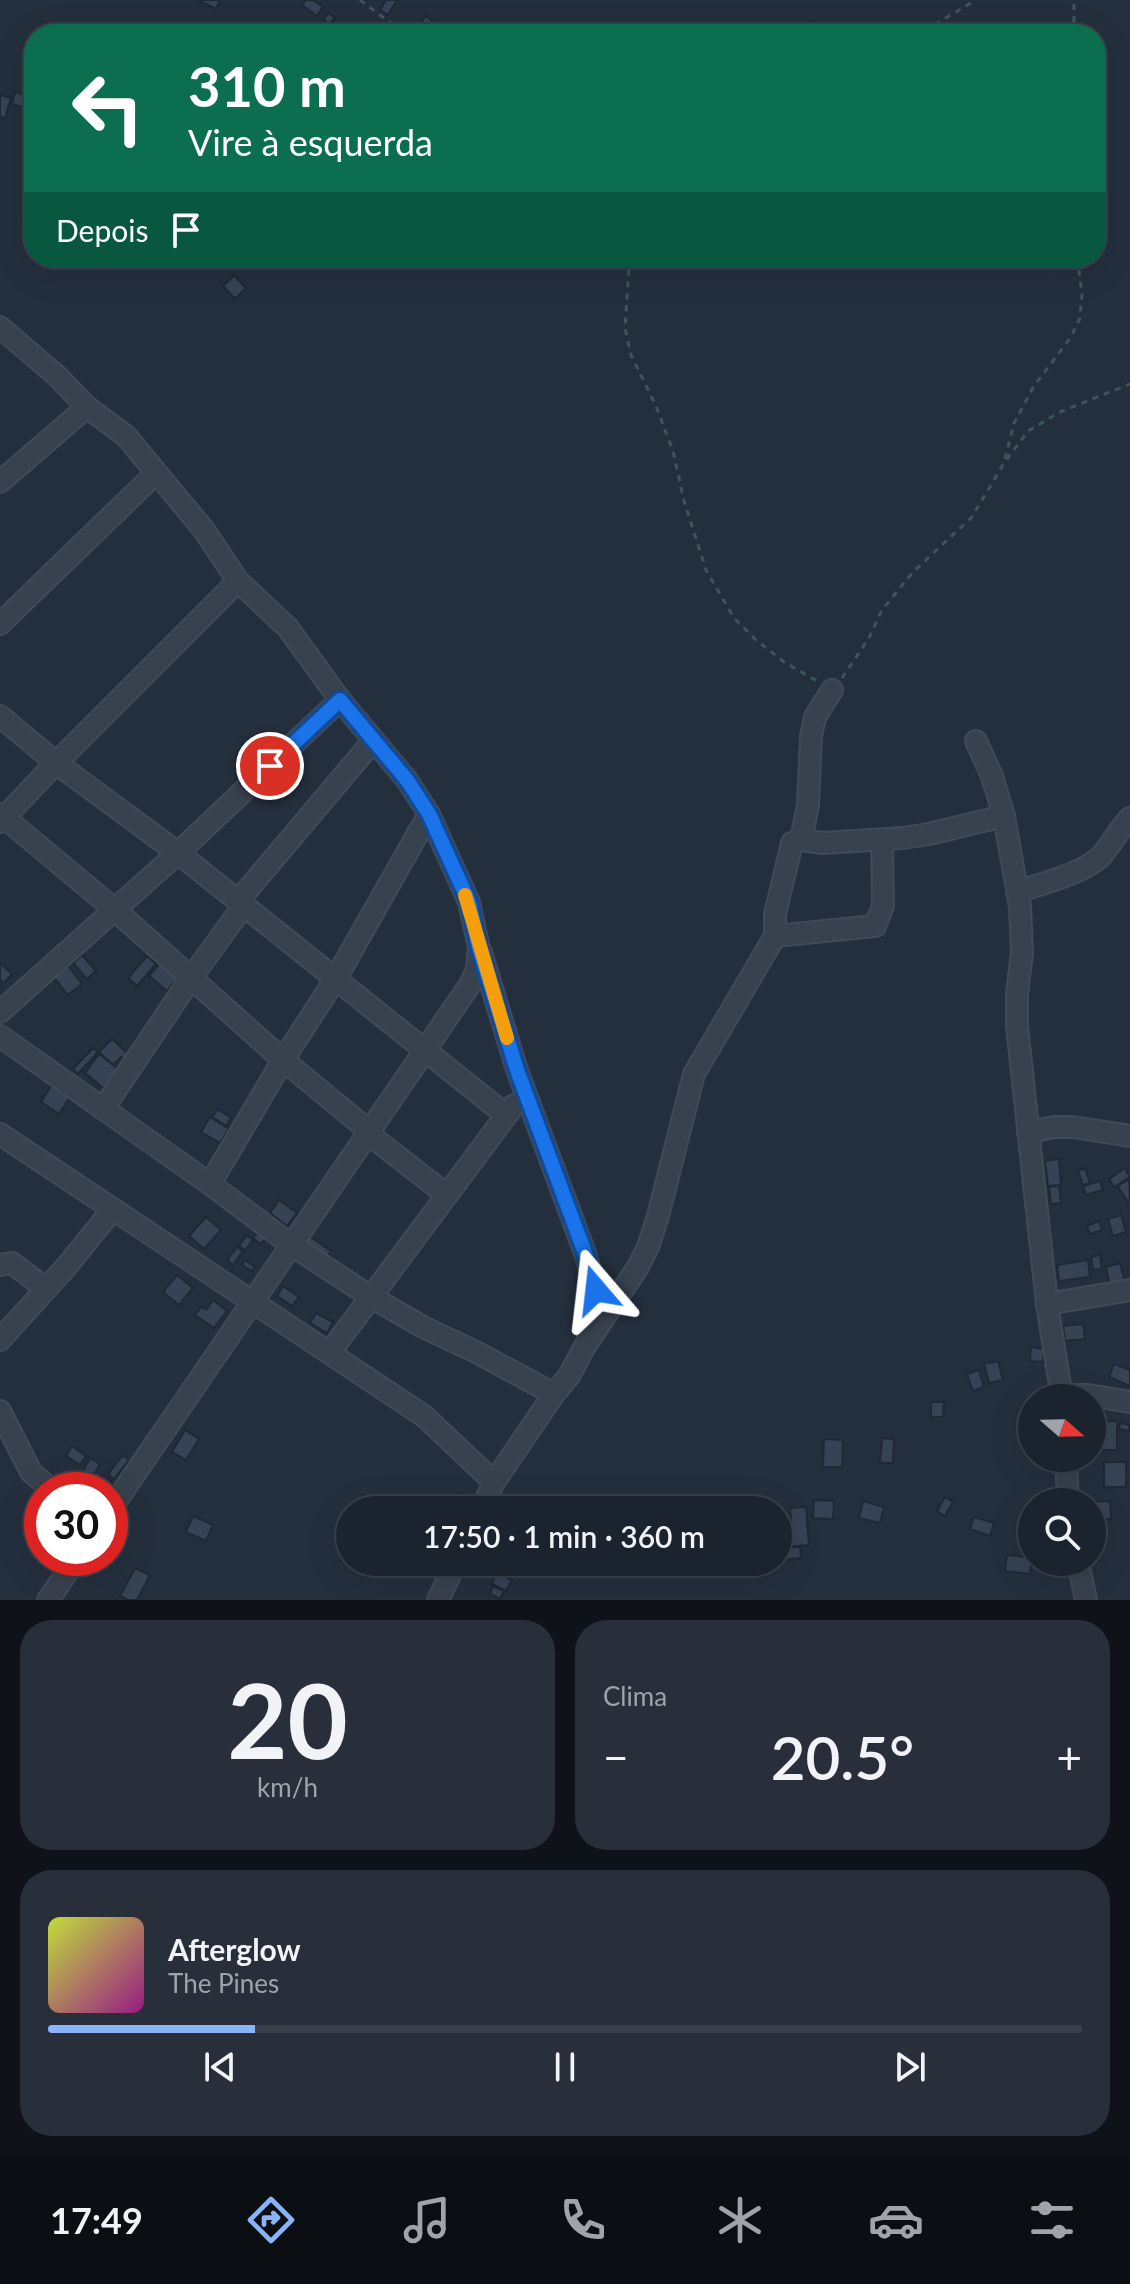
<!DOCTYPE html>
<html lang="pt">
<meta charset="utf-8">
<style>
:root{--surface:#1b232e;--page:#282f3a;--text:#f1f3f6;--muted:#a0a4aa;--line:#39404a;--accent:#8ab4f8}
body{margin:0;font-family:Lato,sans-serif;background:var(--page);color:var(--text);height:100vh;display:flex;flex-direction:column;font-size:30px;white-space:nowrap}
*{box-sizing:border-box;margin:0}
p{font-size:26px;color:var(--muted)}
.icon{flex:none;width:44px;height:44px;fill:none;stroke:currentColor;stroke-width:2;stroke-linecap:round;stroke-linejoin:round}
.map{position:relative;height:1600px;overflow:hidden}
.sheet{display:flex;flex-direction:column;gap:20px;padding:20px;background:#0f1319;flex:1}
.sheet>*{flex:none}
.hud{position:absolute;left:24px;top:24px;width:1082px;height:244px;border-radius:32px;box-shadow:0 8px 32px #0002,0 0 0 2px var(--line);background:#0b6e4f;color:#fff;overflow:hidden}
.needle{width:52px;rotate:110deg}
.tools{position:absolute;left:1018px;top:1384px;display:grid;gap:16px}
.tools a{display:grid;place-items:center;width:88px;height:88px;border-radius:50%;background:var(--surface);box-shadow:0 8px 32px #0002,0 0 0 2px var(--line);font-size:40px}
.speed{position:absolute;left:24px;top:1472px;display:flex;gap:16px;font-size:40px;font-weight:700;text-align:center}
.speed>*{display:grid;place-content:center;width:104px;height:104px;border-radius:50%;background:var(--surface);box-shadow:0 8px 32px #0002,0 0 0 2px var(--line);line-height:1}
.speed .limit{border:12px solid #d22;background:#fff;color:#111}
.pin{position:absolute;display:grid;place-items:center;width:68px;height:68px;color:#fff;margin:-34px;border:4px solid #fff;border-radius:50%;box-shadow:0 2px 8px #0007}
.me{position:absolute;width:88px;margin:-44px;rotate:343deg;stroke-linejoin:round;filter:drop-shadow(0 0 6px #0008)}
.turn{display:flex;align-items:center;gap:28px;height:168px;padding:0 32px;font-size:36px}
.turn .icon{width:104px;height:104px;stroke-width:2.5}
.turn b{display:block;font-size:56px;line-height:68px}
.then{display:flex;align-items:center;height:76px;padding:0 32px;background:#0003;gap:16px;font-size:30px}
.big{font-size:60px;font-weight:600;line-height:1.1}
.sheet .tile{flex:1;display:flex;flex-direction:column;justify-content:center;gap:12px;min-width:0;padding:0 28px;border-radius:32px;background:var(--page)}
.sheet .dial{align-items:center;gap:0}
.dial b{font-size:104px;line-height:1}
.song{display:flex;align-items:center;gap:24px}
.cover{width:96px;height:96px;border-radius:12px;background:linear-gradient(135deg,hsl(70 70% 55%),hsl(310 70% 35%))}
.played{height:8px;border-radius:4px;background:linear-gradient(90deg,var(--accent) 20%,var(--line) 20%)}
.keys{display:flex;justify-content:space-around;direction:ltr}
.heat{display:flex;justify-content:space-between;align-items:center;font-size:44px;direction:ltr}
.sheet .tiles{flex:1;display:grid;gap:20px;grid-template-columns:1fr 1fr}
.tile:last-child{grid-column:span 2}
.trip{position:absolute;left:336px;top:1496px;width:456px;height:80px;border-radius:40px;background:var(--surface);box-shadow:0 8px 32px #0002,0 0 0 2px var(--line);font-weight:600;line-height:80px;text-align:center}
.tabs{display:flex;height:128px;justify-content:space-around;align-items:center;background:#0b0e12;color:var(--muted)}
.tabs .icon{width:56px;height:56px}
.tabs .active{color:var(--accent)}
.tabs b{font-size:36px;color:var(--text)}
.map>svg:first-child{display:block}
.building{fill:#364354;stroke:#1f2835;stroke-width:2}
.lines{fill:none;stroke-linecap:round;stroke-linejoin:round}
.minor-casing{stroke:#414a57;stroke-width:24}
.path{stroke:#3f5557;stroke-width:3;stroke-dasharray:6 6;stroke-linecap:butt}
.minor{stroke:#38414e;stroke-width:20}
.route-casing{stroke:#114b97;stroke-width:20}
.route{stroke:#1a73e8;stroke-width:14}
.slow{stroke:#f59e0b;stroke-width:14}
</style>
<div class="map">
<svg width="1130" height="1600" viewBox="0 0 1130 1600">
<rect width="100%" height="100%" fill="#242f3e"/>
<!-- building -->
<g class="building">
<path d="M198,0H220L216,9Z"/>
<path d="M306,0H313L323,7L317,16L302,5Z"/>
<path d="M386,0H397L388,15L380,10Z"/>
<path d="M329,13L335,18L329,24L323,19Z"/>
<path d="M426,16L440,27L436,34H420L415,30Z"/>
<path d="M810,21L824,27L821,34H805Z"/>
<path d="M15,92L33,97L29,109L12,104Z"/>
<path d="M0,95L11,98L5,118L0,117Z"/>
<path d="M234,275L246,288L235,299L223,286Z"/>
<path d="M82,955L96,971L87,979L73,963Z"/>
<path d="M147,956L156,964L137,986L128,978Z"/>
<path d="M161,962L179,976L167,991L149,976Z"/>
<path d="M0,963L12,974L4,983L0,980Z"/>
<path d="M67,964L82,984L68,995L52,975Z"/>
<path d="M112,1039L128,1054L123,1059L121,1057L113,1065L99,1052Z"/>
<path d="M93,1048L98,1052L78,1074L73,1069Z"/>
<path d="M99,1054L118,1069L103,1088L85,1073Z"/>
<path d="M54,1081L73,1092L59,1114L41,1102Z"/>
<path d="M218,1109L231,1118L226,1126L212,1117Z"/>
<path d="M210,1117L229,1129L220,1143L201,1132Z"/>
<path d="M1059,1159L1061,1185L1048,1186L1045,1161Z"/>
<path d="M1085,1168L1090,1183L1083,1185L1078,1171Z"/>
<path d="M1125,1168L1130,1177L1114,1187L1109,1179Z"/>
<path d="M1129,1179L1130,1200L1127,1201L1118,1186Z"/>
<path d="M1100,1181L1103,1190L1086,1195L1083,1186Z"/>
<path d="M1059,1186L1061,1203L1051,1204L1049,1187Z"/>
<path d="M279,1200L297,1213L287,1226L270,1213Z"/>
<path d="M1121,1215L1126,1232L1113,1236L1108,1219Z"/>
<path d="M206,1217L221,1230L204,1249L189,1236Z"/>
<path d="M1099,1221L1102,1230L1090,1234L1087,1226Z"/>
<path d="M258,1232L266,1239L260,1244L253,1238Z"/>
<path d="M247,1235L253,1240L245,1250L239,1246Z"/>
<path d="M309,1236L331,1251L325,1260L303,1245Z"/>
<path d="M237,1247L243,1251L233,1265L227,1260Z"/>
<path d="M1100,1255L1102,1269L1093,1270L1091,1257Z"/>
<path d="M245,1260L255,1267L252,1271L242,1265Z"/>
<path d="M1088,1260L1090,1277L1059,1281L1057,1265Z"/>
<path d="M1120,1263L1125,1282L1110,1286L1106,1267Z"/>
<path d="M177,1275L193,1288L179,1305L163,1292Z"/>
<path d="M283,1286L299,1297L292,1306L277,1296Z"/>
<path d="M213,1300L227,1311L214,1328L195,1315L201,1307L206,1310Z"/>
<path d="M316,1313L333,1322L327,1333L310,1323Z"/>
<path d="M1083,1324L1085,1339L1065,1341L1063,1326Z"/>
<path d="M1031,1347L1044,1349L1043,1362L1030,1361Z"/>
<path d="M998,1361L1003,1380L989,1383L984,1364Z"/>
<path d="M1114,1364L1130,1370V1386L1109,1377Z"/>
<path d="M979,1370L984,1387L973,1391L967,1374Z"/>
<path d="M931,1402H944L943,1417H931Z"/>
<rect x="1095" y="1421" width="22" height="29"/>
<path d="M1120,1423L1130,1425L1129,1431L1119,1429Z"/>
<path d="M185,1430L199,1439L186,1460L172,1452Z"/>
<path d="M882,1438L894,1439L893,1463H880Z"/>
<path d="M824,1439L843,1440L842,1467H823Z"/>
<path d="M72,1446L86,1456L80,1465L66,1456Z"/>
<path d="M123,1455L129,1460L114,1479L108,1474Z"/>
<path d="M90,1458L100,1464L90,1482L80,1477Z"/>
<rect x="1104" y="1462" width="22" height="25"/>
<path d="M103,1475L112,1482L107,1490H100L95,1486Z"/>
<path d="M457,1493L478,1505L475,1510H447Z"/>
<path d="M945,1497L953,1502L945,1516L937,1511Z"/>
<path d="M814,1500L834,1501L833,1519L813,1518Z"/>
<path d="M863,1501L884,1507L880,1523L859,1518Z"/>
<path d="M1110,1501L1111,1519L1092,1520V1502H1087Z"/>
<path d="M806,1507L809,1545L783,1547L782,1536L792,1535L790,1508Z"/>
<path d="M193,1516L213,1525L206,1541L186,1532Z"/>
<path d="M974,1517L994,1523L990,1536L970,1529Z"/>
<path d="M800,1547L801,1558L778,1560V1548Z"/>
<path d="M1007,1555L1032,1558L1030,1574L1005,1571Z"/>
<path d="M135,1568L150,1575L137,1600H128L120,1596Z"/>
<path d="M497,1573L512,1580L506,1591L492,1584Z"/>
<path d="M493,1586L504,1591L500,1599L490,1594Z"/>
</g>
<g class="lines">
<defs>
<g id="minor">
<path d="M0,327L57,376L87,407L126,436L204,530L238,581L288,628L340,700L407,780L429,814L469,902L479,948L477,969L471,983L110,1510"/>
<path d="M0,482L87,407"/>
<path d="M0,624L155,474"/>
<path d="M0,716L56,763L178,853L506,1115"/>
<path d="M976,741L992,776L1004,816L1020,907L1022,952L1017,994V1026L1047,1304L1062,1398"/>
<path d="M0,814L114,909L283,1060L368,1130"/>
<path d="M0,822L56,763L238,581"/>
<path d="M801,840L808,805L811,736L815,717L832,690"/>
<path d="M1017,892C1040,884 1081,874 1099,858C1111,846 1118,830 1130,818"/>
<path d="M238,901L373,741"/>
<path d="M775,936L875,926L883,906L882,840"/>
<path d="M481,952L517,1070L585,1253L596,1290V1303L587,1331"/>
<path d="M0,1012L178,853L340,700"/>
<path d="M0,1036L210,1184L290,1244L371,1297L423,1327L478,1353L554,1394"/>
<path d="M103,1109L191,978L244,905"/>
<path d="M1028,1132L1055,1127H1073L1130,1136"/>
<path d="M367,1133L447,1195"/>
<path d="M0,1134L424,1416L494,1482"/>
<path d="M210,1184L283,1060L336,978L429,814"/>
<path d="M0,1265L12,1263L46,1289"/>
<path d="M1047,1304L1130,1290"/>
<path d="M0,1340L66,1267L113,1209"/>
<path d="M330,1352L514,1105"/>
<path d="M1062,1395H1088L1130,1402"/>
<path d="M0,1411L31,1472L52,1490"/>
<path d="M1066,1458L1068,1502"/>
<path d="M481,1510L494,1482L554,1394L569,1376L585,1346L638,1267L648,1247L658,1216L694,1074L775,936V914L792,843L801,840L823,843L903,838L929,834L1004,816"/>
<path d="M1078,1562L1086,1600"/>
<path d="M48,1600L77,1558"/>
<path d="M438,1600L456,1562"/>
</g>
</defs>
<!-- minor casing -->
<use href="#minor" class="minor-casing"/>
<!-- path -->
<g class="path">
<path d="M360,0L405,34"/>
<path d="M927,34L939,22L976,0"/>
<path d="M1074,34V0"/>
<path d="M632,258L629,267L625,328L631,355L656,406L673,451L684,501L706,570L734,618L756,640L784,662L819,682"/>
<path d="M1005,459L1014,423L1034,386L1071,337L1080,318L1082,294L1079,271L1081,258"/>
<path d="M842,678L869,638L882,610L913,572L972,517L1004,463L1028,431L1060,412L1130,384"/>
</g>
<!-- minor -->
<use href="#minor" class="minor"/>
</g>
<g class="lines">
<defs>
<path id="route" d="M270,766L340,700L407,780L429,814L469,902L479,948L517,1070L585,1253L596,1290"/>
</defs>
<!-- route casing -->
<use href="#route" class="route-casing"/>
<!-- route -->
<use href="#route" class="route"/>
<!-- slow -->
<path class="slow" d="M465,895L507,1038"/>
</g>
</svg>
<div class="tools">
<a><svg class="needle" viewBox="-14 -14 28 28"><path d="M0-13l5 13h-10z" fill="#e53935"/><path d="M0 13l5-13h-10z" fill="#a0a4aa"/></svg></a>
<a><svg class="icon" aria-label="search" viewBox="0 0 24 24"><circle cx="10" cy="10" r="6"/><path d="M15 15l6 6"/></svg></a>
</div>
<div class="speed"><div class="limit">30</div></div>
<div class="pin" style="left:270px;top:766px;background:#d93025"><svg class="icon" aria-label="arrive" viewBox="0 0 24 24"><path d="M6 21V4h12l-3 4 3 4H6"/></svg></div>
<svg class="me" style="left:596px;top:1290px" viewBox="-20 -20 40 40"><path d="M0-17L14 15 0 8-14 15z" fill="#1a73e8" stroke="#fff" stroke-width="4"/></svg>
<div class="trip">17:50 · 1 min · 360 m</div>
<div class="hud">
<div class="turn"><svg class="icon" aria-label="left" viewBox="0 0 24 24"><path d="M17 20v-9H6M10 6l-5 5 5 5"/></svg><div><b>310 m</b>Vire à esquerda</div></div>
<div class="then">Depois<svg class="icon" aria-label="arrive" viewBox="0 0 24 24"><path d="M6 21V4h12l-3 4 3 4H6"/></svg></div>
</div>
</div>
<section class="sheet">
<div class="tiles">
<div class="tile dial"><b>20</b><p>km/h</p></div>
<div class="tile"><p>Clima</p>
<div class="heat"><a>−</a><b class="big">20.5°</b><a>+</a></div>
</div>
<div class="tile">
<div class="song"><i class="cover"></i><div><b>Afterglow</b><p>The Pines</p></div></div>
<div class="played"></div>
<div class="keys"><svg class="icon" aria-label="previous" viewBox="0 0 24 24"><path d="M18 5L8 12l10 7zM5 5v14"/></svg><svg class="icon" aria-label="pause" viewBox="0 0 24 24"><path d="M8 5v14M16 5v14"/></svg><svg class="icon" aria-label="next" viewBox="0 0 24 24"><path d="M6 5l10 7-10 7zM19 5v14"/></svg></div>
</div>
</div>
</section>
<nav class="tabs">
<b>17:49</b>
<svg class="icon active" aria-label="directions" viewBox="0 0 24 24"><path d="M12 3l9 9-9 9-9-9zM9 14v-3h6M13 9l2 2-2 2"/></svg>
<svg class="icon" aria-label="music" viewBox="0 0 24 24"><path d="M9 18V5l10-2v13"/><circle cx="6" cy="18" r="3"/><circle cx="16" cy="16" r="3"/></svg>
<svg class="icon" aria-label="phone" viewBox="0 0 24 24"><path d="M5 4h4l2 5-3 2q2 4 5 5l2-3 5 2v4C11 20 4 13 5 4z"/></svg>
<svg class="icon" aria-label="climate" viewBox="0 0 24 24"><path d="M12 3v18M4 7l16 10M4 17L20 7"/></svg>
<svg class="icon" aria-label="car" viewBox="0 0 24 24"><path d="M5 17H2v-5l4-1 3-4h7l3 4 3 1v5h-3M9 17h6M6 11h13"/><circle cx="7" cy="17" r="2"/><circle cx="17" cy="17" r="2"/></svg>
<svg class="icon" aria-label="filters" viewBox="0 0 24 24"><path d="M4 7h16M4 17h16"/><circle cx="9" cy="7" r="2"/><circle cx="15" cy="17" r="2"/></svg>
</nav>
